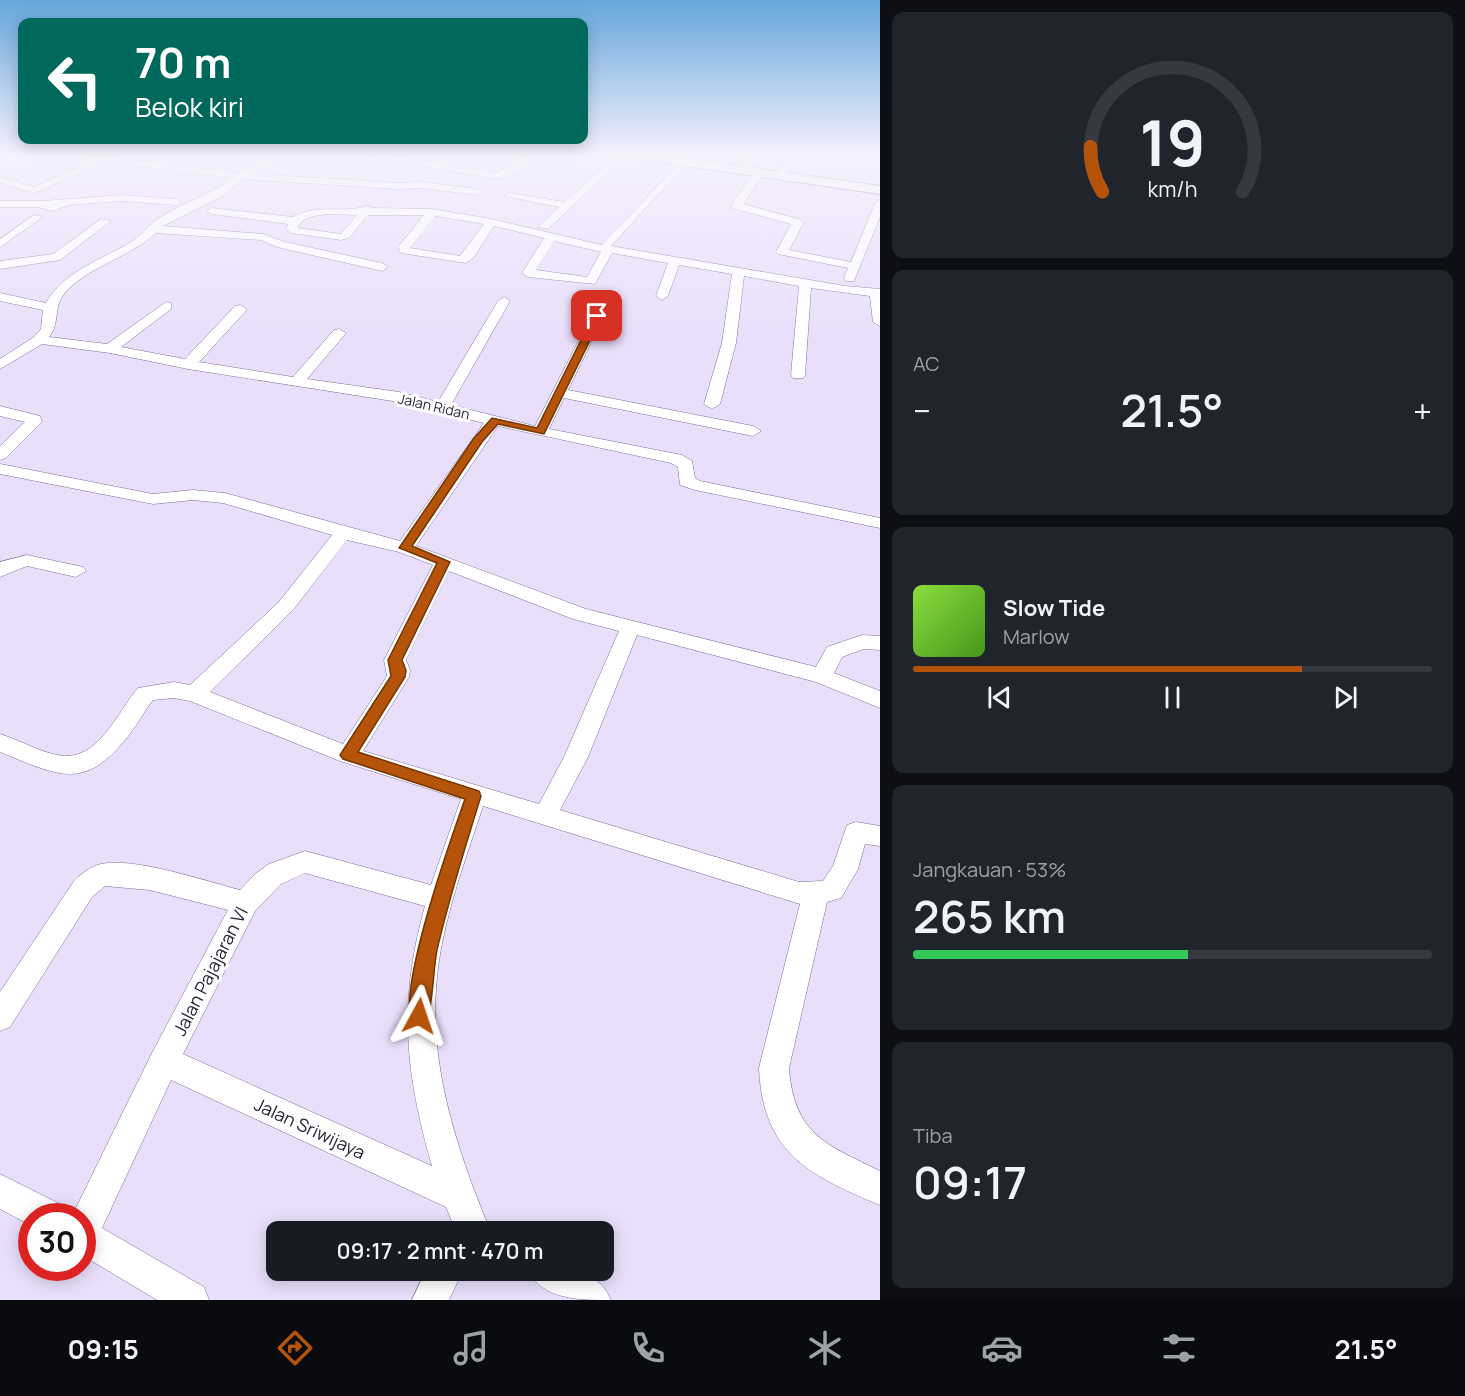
<!DOCTYPE html>
<html lang="id">
<meta charset="utf-8">
<style>
:root{--surface:#171b24;--page:#20242c;--text:#f1f3f6;--muted:#9ea1a6;--line:#363941;--accent:#b45309}
body{margin:0;font-family:Manrope,sans-serif;background:var(--page);color:var(--text);height:100vh;display:flex;flex-direction:column;font-size:22px;white-space:nowrap}
*{box-sizing:border-box;margin:0}
p{font-size:20px;color:var(--muted)}
.icon{flex:none;width:33px;height:33px;fill:none;stroke:currentColor;stroke-width:2;stroke-linecap:round;stroke-linejoin:round}
.map{position:relative;flex:1;overflow:hidden}
.details{display:flex;flex-direction:column;gap:12px;padding:12px;background:#0d0f14;width:585px}
.details>*{flex:none}
.banner{position:absolute;left:18px;top:18px;width:570px;height:126px;border-radius:12px;box-shadow:0 3px 15px #0003;background:#00695c;color:#fff;overflow:hidden}
.speed{position:absolute;left:18px;top:1203px;display:flex;gap:12px;font-size:30px;font-weight:700;text-align:center}
.speed>*{display:grid;place-content:center;width:78px;height:78px;border-radius:50%;background:var(--surface);box-shadow:0 3px 15px #0003;line-height:1}
.speed .limit{border:9px solid #d22;background:#fff;color:#111}
.pin{position:absolute;display:grid;place-items:center;width:51px;height:51px;color:#fff;margin:-26px;border-radius:12px;box-shadow:0 3px 9px #0006}
.me{position:absolute;width:66px;margin:-33px;rotate:5deg;stroke-linejoin:round;filter:drop-shadow(0 0 4px #0008)}
.turn{display:flex;align-items:center;gap:21px;height:126px;padding:0 18px;font-size:27px}
.turn .icon{width:78px;height:78px;stroke-width:2.5}
.turn b{display:block;font-size:42px;line-height:51px}
.big{font-size:45px;font-weight:600;line-height:1.1}
.details .tile{flex:1;display:flex;flex-direction:column;justify-content:center;gap:9px;min-width:0;padding:0 21px;border-radius:12px;background:var(--page)}
.details .dial{align-items:center;gap:0}
.dial svg{height:156px;overflow:visible;fill:none;stroke:var(--line);stroke-width:7;stroke-linecap:round;text-anchor:middle}
.dial text{fill:var(--text);stroke:none}
.song{display:flex;align-items:center;gap:18px}
.cover{width:72px;height:72px;border-radius:9px;background:linear-gradient(135deg,hsl(90 70% 55%),hsl(100 70% 35%))}
.played{height:6px;border-radius:3px;background:linear-gradient(90deg,var(--accent) 75%,var(--line) 75%)}
.keys{display:flex;justify-content:space-around;direction:ltr}
.heat{display:flex;justify-content:space-between;align-items:center;font-size:33px;direction:ltr}
.charge{height:9px;border-radius:4px;background:linear-gradient(90deg,#34c759 53%,var(--line) 0)}
.trip{position:absolute;left:266px;top:1221px;width:348px;height:60px;border-radius:12px;background:var(--surface);box-shadow:0 3px 15px #0003;font-weight:600;line-height:60px;text-align:center}
.tab-bar{display:flex;height:96px;justify-content:space-around;align-items:center;background:#090b0e;color:var(--muted)}
.tab-bar .icon{width:42px;height:42px}
.tab-bar .active{color:var(--accent)}
.tab-bar b{font-size:27px;color:var(--text)}
main{display:flex;flex:1;min-height:0}
.map>svg:first-child{display:block}
.lines{fill:none;stroke-linecap:round;stroke-linejoin:round}
.street-casing{stroke:#7d6e97;stroke-width:1}
.secondary-casing{stroke:#7d6e97;stroke-width:2}
.street{fill:#fff;fill-rule:evenodd}
.secondary{fill:#fff;fill-rule:evenodd}
.route{fill:#b45309;stroke:#753606;stroke-width:1.5}
.labels{text-anchor:middle;dominant-baseline:central;stroke-width:6;stroke-linejoin:round;paint-order:stroke}
.far-street-label{font-size:14px;fill:#2b2536;stroke:#fff}
.near-street-label{font-size:18px;fill:#2b2536;stroke:#fff}
</style>
<main>
<div class="map">
<svg width="880" height="1300" viewBox="0 0 880 1300">
<rect width="100%" height="100%" fill="#e9dffb"/>
<g class="lines">
<defs>
<g id="street">
<path d="M84,155L240,173L275,155H287L253,174L398,183L421,182L477,189L482,192L477,195L421,188L398,189L243,179L223,196L163,226L263,234L285,242L382,263L388,267L382,271L277,247L261,240L156,233C130,257 85,268 64,294C53,308 60,325 49,337L107,344L166,302L171,303V309L121,347L185,359L235,306L240,305L247,309L245,312L199,362L293,377L334,330L339,329L346,333L307,379L399,392L438,402L498,301L504,297L510,301L451,405L535,426L601,297L607,293L613,297L568,390L753,426L761,431L753,436L564,398L549,429L682,455L692,461L695,478L700,481L880,518V528L695,490L680,485L678,467L671,463L498,426L416,546L586,609L816,667L827,647L862,635L880,636V650L864,649L842,657L834,673L880,691V708L816,682L637,635L588,757L560,810L799,882L823,881L833,866L847,825L856,822L880,826V846L865,844L858,869L841,898L827,902L789,1068C794,1134 825,1144 880,1171V1205C808,1175 763,1153 759,1068L800,904L483,806C465,861 443,919 437,977C428,1063 456,1147 488,1225L485,1232H450L453,1224L446,1207L171,1080L102,1228L204,1287L209,1300H157L82,1255V1216H72L153,1051L228,910L150,890L105,886L92,897L10,1027L0,1031V992L74,881C82,873 90,867 101,864C135,857 205,881 240,890L255,874L269,864L305,851L431,885L461,799L340,761L190,701L174,698L153,700C144,711 138,724 129,735C85,792 59,776 0,752V734C19,740 38,751 57,755C98,764 117,712 138,688L174,682L190,685L279,602L332,535L223,503L193,500L153,504L0,474V464L153,494L193,490L225,493L400,541L484,423L399,402L188,369L110,353L42,344L0,369V359L34,337L41,329L43,310L0,301V293L46,303C64,271 101,260 131,242C142,236 149,224 159,218C183,202 210,196 232,178L104,162L35,193L0,183V177L34,187L92,161ZM347,540L399,552L433,565L384,660L387,676L343,744L210,692L293,610ZM449,571L573,619L619,631L564,757L539,804L363,751L409,677L410,670L406,660ZM305,873L425,906C398,1002 405,1072 432,1166L183,1054L255,911L281,884Z"/>
<path d="M360,155H381L497,173L527,155H538L510,176L497,179Z"/>
<path d="M616,155H626L548,229L538,227L559,207L504,196L509,193L565,202Z"/>
<path d="M746,155H756L749,170L744,173L739,170Z"/>
<path d="M684,158L689,161L687,163L611,246L845,286L880,289V326L873,322L870,296L811,288L805,375L803,378H793L791,375L799,286L744,276L736,343L720,404L712,409L704,404L722,343L732,274L679,265L668,296L662,300L656,296L668,263L612,253L595,284L528,277L522,273L544,238L494,226L474,257L466,263L401,253L398,247L424,215H368L349,238L341,240L291,233L286,229L288,224L212,214L207,211L212,208L293,217C316,203 343,214 367,206L372,208L432,209L491,219L602,245ZM327,214L357,215L341,234L298,228C302,216 316,216 327,214ZM435,216L484,224L460,256L410,248ZM554,241L601,252L587,277L536,270Z"/>
<path d="M787,158L795,160L785,177H777L776,175Z"/>
<path d="M760,169L765,172L743,204L802,220L804,222L789,250L851,262L875,203L880,200V217L854,281H846L844,278L848,268L778,254L776,252L791,224L732,208V204L756,170Z"/>
<path d="M121,195L176,199L181,202L176,205L121,201L69,205L53,211L38,207H0V201H43Z"/>
<path d="M34,215L43,217L0,247V239Z"/>
<path d="M101,219L111,221L60,260L0,269V261L53,254Z"/>
<path d="M0,406L40,416L42,422L6,458L0,460V446L25,422L0,416Z"/>
<path d="M27,555L83,567L86,571L76,577L27,566L0,577V562Z"/>
<path d="M0,1174L60,1204L65,1216H32V1226L0,1209Z"/>
<path d="M426,1270H463L449,1300H412Z"/>
<path d="M528,1270C559,1270 597,1265 611,1300C580,1300 542,1300 528,1270Z"/>
</g>
<path id="secondary" d="M631,155H662L880,186V194L637,159Z"/>
</defs>
<!-- street casing -->
<use href="#street" class="street-casing"/>
<!-- secondary casing -->
<use href="#secondary" class="secondary-casing"/>
<!-- street -->
<use href="#street" class="street"/>
<!-- secondary -->
<use href="#secondary" class="secondary"/>
</g>
<!-- sky -->
<linearGradient id="sky" x2="0" y2="1"><stop stop-color="#65a6db"/><stop offset="0.46" stop-color="#f5f1fd"/><stop offset="1" stop-color="#f5f1fd" stop-opacity="0"/></linearGradient>
<rect width="880" height="337" fill="url(#sky)"/>
<!-- route -->
<path class="route" d="M597,313L602,316L544,434L498,424L482,442L412,546L450,562L402,660L406,670L405,677L358,752L479,791L481,796C465,847 449,898 437,950C433,970 433,1007 426,1023L419,1025L412,1023C397,989 451,839 465,799L343,759L340,755L391,676L388,660L437,563L399,548L474,438L492,418L537,428L593,316Z"/>
<g class="labels">
<!-- far-street labels -->
<g class="far-street-label">
<text transform="translate(434 406) rotate(13)">Jalan Ridan</text>
</g>
<!-- near-street labels -->
<g class="near-street-label">
<text transform="translate(210 971) rotate(-63)">Jalan Pajajaran VI</text>
<text transform="translate(310 1128) rotate(25)">Jalan Sriwijaya</text>
</g>
</g>
</svg>
<div class="speed"><div class="limit">30</div></div>
<div class="pin" style="left:597px;top:316px;background:#d93025"><svg class="icon" aria-label="arrive" viewBox="0 0 24 24"><path d="M6 21V4h12l-3 4 3 4H6"/></svg></div>
<svg class="me" style="left:419px;top:1016px" viewBox="-20 -20 40 40"><path d="M0-17L14 15 0 8-14 15z" fill="#b45309" stroke="#fff" stroke-width="4"/></svg>
<div class="trip">09:17 · 2 mnt · 470 m</div>
<div class="banner">
<div class="turn"><svg class="icon" aria-label="left" viewBox="0 0 24 24"><path d="M17 20v-9H6M10 6l-5 5 5 5"/></svg><div><b>70 m</b>Belok kiri</div></div>
</div>
</div>
<section class="details">
<div class="tile dial"><svg viewBox="0 0 100 80">
<path d="M14 69A42 42 0 1 1 86 69"/>
<path d="M14 69A42 42 0 0 1 8 46" stroke="#b45309"/>
<text x="50" y="56" font-size="32" font-weight="700">19</text>
<text x="50" y="72" font-size="11">km/h</text>
</svg></div>
<div class="tile"><p>AC</p>
<div class="heat"><a>−</a><b class="big">21.5°</b><a>+</a></div>
</div>
<div class="tile">
<div class="song"><i class="cover"></i><div><b>Slow Tide</b><p>Marlow</p></div></div>
<div class="played"></div>
<div class="keys"><svg class="icon" aria-label="previous" viewBox="0 0 24 24"><path d="M18 5L8 12l10 7zM5 5v14"/></svg><svg class="icon" aria-label="pause" viewBox="0 0 24 24"><path d="M8 5v14M16 5v14"/></svg><svg class="icon" aria-label="next" viewBox="0 0 24 24"><path d="M6 5l10 7-10 7zM19 5v14"/></svg></div>
</div>
<div class="tile"><p>Jangkauan · 53%</p><b class="big">265 km</b><div class="charge"></div></div>
<div class="tile"><p>Tiba</p><b class="big">09:17</b></div>
</section>
</main>
<nav class="tab-bar">
<b>09:15</b>
<svg class="icon active" aria-label="directions" viewBox="0 0 24 24"><path d="M12 3l9 9-9 9-9-9zM9 14v-3h6M13 9l2 2-2 2"/></svg>
<svg class="icon" aria-label="music" viewBox="0 0 24 24"><path d="M9 18V5l10-2v13"/><circle cx="6" cy="18" r="3"/><circle cx="16" cy="16" r="3"/></svg>
<svg class="icon" aria-label="phone" viewBox="0 0 24 24"><path d="M5 4h4l2 5-3 2q2 4 5 5l2-3 5 2v4C11 20 4 13 5 4z"/></svg>
<svg class="icon" aria-label="climate" viewBox="0 0 24 24"><path d="M12 3v18M4 7l16 10M4 17L20 7"/></svg>
<svg class="icon" aria-label="car" viewBox="0 0 24 24"><path d="M5 17H2v-5l4-1 3-4h7l3 4 3 1v5h-3M9 17h6M6 11h13"/><circle cx="7" cy="17" r="2"/><circle cx="17" cy="17" r="2"/></svg>
<svg class="icon" aria-label="filters" viewBox="0 0 24 24"><path d="M4 7h16M4 17h16"/><circle cx="9" cy="7" r="2"/><circle cx="15" cy="17" r="2"/></svg>
<b>21.5°</b>
</nav>
